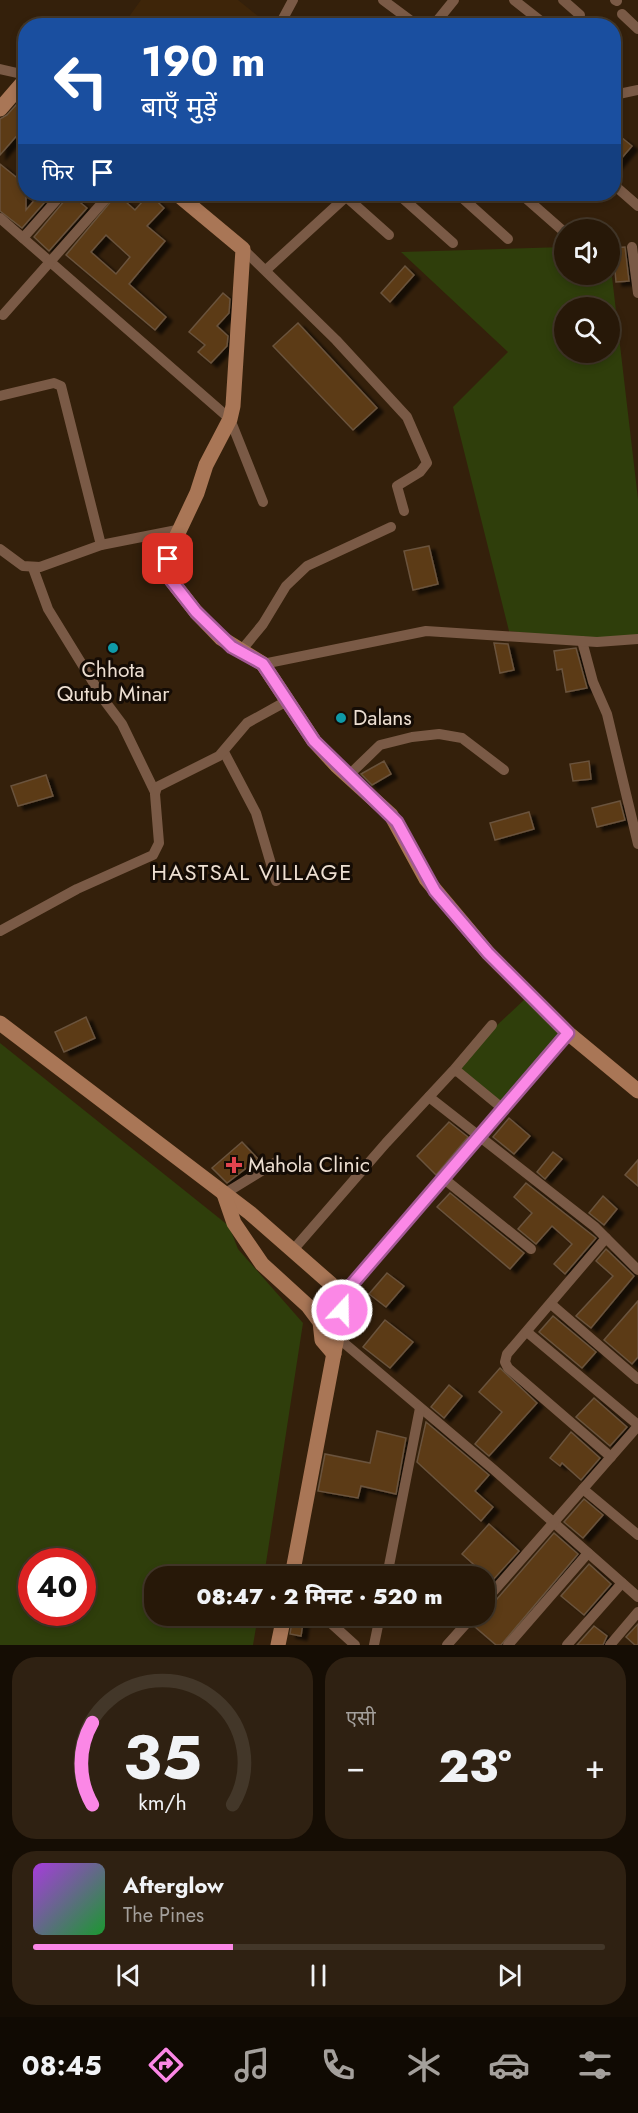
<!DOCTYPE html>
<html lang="hi">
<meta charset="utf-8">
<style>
:root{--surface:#271808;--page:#2f2112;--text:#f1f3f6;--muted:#a4a09c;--line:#433729;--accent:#fb87e6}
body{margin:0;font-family:Jost,"Noto Sans Devanagari",sans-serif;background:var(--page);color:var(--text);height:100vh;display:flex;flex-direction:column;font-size:22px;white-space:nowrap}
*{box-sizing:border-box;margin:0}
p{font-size:20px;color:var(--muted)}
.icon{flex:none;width:33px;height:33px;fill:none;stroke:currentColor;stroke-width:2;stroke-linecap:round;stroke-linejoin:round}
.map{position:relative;height:1645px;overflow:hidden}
.drawer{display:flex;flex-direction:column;gap:12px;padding:12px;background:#150d04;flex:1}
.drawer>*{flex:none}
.hud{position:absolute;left:18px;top:18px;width:603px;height:183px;border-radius:24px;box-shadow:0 3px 9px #0003,0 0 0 2px var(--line);background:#1a4fa0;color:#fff;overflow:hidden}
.buttons{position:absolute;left:554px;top:219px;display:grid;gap:12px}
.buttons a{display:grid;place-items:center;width:66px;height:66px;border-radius:50%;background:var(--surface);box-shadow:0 3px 9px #0003,0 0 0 2px var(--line);font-size:30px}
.speed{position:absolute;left:18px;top:1548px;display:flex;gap:12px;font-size:30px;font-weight:700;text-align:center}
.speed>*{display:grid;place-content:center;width:78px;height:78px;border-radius:50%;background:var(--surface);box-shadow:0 3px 9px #0003,0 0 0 2px var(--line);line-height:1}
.speed .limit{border:9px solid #d22;background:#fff;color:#111}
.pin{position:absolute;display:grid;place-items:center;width:51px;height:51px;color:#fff;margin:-26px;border-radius:12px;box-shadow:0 3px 9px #0006}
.me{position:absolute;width:66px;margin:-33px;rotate:21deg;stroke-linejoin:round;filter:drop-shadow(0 0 4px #0008)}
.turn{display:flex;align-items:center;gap:21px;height:126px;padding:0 24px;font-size:27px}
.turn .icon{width:78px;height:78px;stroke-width:2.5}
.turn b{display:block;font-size:42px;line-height:51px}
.then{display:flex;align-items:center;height:57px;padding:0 24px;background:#0003;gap:12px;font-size:22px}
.big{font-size:45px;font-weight:800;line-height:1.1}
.drawer .tile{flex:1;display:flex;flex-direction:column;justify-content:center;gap:9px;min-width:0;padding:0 21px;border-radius:24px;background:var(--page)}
.drawer .dial{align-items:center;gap:0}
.dial svg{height:156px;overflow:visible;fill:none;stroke:var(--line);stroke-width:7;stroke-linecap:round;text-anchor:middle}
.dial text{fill:var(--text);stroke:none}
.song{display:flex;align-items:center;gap:18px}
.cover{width:72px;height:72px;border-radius:9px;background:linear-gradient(135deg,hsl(280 70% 55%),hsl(130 70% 35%))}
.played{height:6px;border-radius:3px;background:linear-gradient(90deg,var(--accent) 35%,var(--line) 35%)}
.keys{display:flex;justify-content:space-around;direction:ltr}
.heat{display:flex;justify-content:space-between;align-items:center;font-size:33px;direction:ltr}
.drawer .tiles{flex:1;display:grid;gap:12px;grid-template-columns:1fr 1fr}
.tile:last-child{grid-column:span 2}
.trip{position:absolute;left:144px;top:1566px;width:351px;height:60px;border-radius:24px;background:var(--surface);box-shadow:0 3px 9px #0003,0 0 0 2px var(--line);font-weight:800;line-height:60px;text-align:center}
.dock{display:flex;height:96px;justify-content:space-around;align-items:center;background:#100a03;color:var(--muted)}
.dock .icon{width:42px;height:42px}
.dock .on{color:var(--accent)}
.dock b{font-size:27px;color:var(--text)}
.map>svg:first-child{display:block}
.built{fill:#3e2509}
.green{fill:#2f3e0b;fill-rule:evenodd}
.building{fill:#5c3a16;stroke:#6a533c;stroke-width:1.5;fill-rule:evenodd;filter:url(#shadow)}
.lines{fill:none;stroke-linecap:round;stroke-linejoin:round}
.street{stroke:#7a5a46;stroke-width:10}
.secondary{stroke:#a97656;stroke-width:15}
.route-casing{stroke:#a35896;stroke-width:15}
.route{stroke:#fb87e6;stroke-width:10}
.culture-dot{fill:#0f9aa8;stroke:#150c05;stroke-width:2}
.health-dot{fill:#e0444e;stroke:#150c05;stroke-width:2}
.labels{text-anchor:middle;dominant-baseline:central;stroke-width:6;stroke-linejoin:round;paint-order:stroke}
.poi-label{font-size:21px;fill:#eddfd2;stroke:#150c05;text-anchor:start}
.neighbourhood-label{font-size:22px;letter-spacing:1.5px;fill:#eddfd2;stroke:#150c05}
</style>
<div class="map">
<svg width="638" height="1645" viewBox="0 0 638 1645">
<defs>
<filter id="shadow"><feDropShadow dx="6" dy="4" stdDeviation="1.5" flood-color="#0009"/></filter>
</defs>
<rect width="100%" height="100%" fill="#34200b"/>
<!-- built -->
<path class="built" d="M141,0H238L268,24L123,25Z"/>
<!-- green -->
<g class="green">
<path d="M564,247V274H609V251L638,499V635L606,641L509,631L453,407L508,352L401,252ZM564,308H609V352H564Z"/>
<path d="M525,999L565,1035L500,1105L458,1069L479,1042Z"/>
<path d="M0,1043L229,1226L238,1249L303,1323L264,1576H154V1616H258L253,1645H0ZM32,1562H82V1612H32Z"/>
</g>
<!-- building -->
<g class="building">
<path d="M26,94V137L20,132L0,155V119L7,115Z"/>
<path d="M621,137L632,146L614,167V145Z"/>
<path d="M0,164L26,185V210L37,197L44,203L22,228L0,211Z"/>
<path d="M70,194L87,208L49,251L34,237Z"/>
<path d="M117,194L135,210L149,194L164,208L147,226L165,241L129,284L166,317L155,330L66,255ZM106,235L130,257L116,274L91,252Z"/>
<path d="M625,247L629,281L616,282L613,248Z"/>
<path d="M405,266L414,275L390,302L381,293Z"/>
<path d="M223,293L230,299L229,313L217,326L228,336L227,346L211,363L198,352L205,345L189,332Z"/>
<path d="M298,323L377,408L353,430L273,346Z"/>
<path d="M429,546L438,584L413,590L404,551Z"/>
<path d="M494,643L508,644L514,670L500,673Z"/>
<path d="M576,648L587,688L566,692L562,669L557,670L554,651Z"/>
<path d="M384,761L391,774L372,785L361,774Z"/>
<path d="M589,761L591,779L573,781L570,764Z"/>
<path d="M46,775L53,796L18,806L11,786Z"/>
<path d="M620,801L625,820L597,827L592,808Z"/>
<path d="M529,812L534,829L495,840L490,823Z"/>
<path d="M86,1017L95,1038L64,1052L55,1032Z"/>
<path d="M509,1118L530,1136L514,1154L493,1137Z"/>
<path d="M449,1122L468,1137L436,1175L417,1156Z"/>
<path d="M242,1142L258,1159L227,1183L212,1168Z"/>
<path d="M553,1152L562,1159L545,1179L537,1172Z"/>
<path d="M638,1160V1186L625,1175Z"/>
<path d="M526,1183L596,1238L565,1274L554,1264L572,1244L552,1226L536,1244L518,1229L532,1213L514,1197Z"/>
<path d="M450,1193L524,1253L510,1269L437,1207Z"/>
<path d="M603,1196L617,1209L604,1225L589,1213Z"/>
<path d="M606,1249L634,1276L591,1328L576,1316L613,1276L596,1261Z"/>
<path d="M387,1273L404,1286L386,1307L369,1294Z"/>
<path d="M638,1301V1357L632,1364L604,1340Z"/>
<path d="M553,1316L596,1352L582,1368L539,1332Z"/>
<path d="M385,1320L413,1342L390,1368L363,1347Z"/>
<path d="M500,1368L537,1403L489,1456L475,1444L502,1412L479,1392Z"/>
<path d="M449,1385L462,1396L444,1418L431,1407Z"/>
<path d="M594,1398L627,1427L610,1446L576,1417Z"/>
<path d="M426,1422L489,1475L475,1491L493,1507L481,1521L417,1462Z"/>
<path d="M377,1431L406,1438L396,1494L361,1486L358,1498L318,1491L325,1454L370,1463Z"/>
<path d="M571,1432L600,1458L581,1480L562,1463L560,1466L550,1458Z"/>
<path d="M584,1499L603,1515L583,1538L564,1522Z"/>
<path d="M489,1524L519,1551L492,1581L462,1554Z"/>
<path d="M554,1533L578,1554L501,1645H496L474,1626L480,1616H484V1609L490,1607Z"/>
<path d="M589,1564L611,1584L584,1615L561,1596Z"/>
<path d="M293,1616H304L301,1636L290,1634Z"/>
<path d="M638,1624V1645H635L626,1637Z"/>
<path d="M594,1626L607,1636L603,1645H577Z"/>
</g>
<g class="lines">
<!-- street -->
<g class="street">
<path d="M383,0L418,26"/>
<path d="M514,0L547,26"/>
<path d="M563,0L580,15"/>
<path d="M615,0L617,1"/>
<path d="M622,14L638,29"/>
<path d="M279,26L293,0"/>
<path d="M433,26L454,0"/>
<path d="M0,69L26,75"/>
<path d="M614,95L638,90"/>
<path d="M614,185L638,206"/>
<path d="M343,194L389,235"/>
<path d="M398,194L453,243"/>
<path d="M458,194L508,239"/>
<path d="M521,194L562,230"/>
<path d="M0,218L230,419L263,502"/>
<path d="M23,238L62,194"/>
<path d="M632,247L638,293"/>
<path d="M243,249L336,340L407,417L427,463L420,472L397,486L404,511"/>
<path d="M266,270L349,194"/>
<path d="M3,315L110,194"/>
<path d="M0,396L54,383L61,386L101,545"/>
<path d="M0,549L23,566L40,567L101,545L177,530"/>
<path d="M33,568L48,609L104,700L122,724L155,792"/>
<path d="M582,641L593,682L607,714L638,844"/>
<path d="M240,652L263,624L286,586L307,566L391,527"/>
<path d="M263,664L426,631L597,642L638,639"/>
<path d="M224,752L256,813L276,881"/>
<path d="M348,776L380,745L412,737L439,734L462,738L504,770"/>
<path d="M0,931L77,889L153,855L159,843L155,794L157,787L219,756L247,723L285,702"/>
<path d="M453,1071L492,1025"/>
<path d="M429,1097L595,1227L638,1270"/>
<path d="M443,1178L531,1249"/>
<path d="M224,1194L276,1162"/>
<path d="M606,1238L507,1354L505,1362L508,1368L611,1457"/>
<path d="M293,1250L386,1143L452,1072L457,1071L502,1108"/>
<path d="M342,1296L568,1033"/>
<path d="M551,1304L638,1379"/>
<path d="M527,1332L638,1425"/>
<path d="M337,1337L493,1469L638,1597"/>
<path d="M583,1489L638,1535"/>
<path d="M387,1576L420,1408"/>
<path d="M484,1602L638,1426"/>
<path d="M323,1616L355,1645"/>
<path d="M374,1645L380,1616"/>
<path d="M447,1645L473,1616"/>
<path d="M508,1645L588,1553"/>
<path d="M567,1645L622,1583"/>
<path d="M610,1645L638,1612"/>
</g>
<!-- secondary -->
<g class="secondary">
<path d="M0,109L26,79"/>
<path d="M177,194L243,249L233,406L230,419L206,465L197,493L171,548L168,571L171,580L196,612L221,638L263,664L314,741L337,766L391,815L426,879L488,953L568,1033L638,1091"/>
<path d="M0,1023L250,1213L331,1284L342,1296L340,1321L292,1576"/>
<path d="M224,1194L234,1223L262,1264L308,1306L320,1322L322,1340L334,1354"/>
<path d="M278,1645L284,1616"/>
</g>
</g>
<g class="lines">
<defs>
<path id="route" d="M168,559L171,580L196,612L232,647L263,664L314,741L397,822L435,891L488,953L568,1033L342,1296V1310"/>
</defs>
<!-- route casing -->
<use href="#route" class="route-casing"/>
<!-- route -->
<use href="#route" class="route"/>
</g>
<!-- markers -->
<g class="culture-dot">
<circle cx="113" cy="648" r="6"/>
<circle cx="341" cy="718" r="6"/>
</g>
<path class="health-dot" d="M231 1156h6v6h6v6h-6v6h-6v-6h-6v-6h6z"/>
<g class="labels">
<!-- poi labels -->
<g class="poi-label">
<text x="113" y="670" text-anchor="middle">Chhota<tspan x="113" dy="24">Qutub Minar</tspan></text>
<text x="353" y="718">Dalans</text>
<text x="248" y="1165">Mahola Clinic</text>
</g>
<!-- neighbourhood labels -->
<g class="neighbourhood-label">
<text x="252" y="872">HASTSAL VILLAGE</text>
</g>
</g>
</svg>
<div class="buttons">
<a><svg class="icon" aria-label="sound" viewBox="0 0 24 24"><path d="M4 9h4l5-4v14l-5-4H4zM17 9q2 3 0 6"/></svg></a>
<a><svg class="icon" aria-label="search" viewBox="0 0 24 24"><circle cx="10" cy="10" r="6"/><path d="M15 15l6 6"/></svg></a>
</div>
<div class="speed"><div class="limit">40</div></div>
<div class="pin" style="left:168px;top:559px;background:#d93025"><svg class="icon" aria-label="arrive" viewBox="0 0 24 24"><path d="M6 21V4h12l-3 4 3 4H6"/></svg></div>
<svg class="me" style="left:342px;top:1310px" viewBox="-20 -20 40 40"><circle r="17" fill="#fb87e6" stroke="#fff" stroke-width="3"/><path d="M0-11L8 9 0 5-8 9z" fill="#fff"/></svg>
<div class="trip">08:47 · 2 मिनट · 520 m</div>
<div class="hud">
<div class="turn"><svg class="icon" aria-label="left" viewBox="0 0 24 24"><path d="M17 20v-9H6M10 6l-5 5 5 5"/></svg><div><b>190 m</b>बाएँ मुड़ें</div></div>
<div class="then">फिर<svg class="icon" aria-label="arrive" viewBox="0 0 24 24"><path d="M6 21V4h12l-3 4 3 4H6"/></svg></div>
</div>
</div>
<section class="drawer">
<div class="tiles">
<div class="tile dial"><svg viewBox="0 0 100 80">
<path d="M14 69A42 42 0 1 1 86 69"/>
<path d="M14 69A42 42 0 0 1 14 27" stroke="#fb87e6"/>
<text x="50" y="56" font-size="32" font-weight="700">35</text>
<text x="50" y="72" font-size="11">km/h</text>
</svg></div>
<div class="tile"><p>एसी</p>
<div class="heat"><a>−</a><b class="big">23°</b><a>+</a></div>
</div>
<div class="tile">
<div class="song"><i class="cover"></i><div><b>Afterglow</b><p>The Pines</p></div></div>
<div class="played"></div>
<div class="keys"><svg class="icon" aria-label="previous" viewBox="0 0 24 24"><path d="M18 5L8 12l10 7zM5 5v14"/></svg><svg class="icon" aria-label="pause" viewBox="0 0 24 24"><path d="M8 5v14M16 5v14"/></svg><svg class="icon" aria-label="next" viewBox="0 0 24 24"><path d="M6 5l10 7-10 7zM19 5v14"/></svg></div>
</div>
</div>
</section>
<nav class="dock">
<b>08:45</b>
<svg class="icon on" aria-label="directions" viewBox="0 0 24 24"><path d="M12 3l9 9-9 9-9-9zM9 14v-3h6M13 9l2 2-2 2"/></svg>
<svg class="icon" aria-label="music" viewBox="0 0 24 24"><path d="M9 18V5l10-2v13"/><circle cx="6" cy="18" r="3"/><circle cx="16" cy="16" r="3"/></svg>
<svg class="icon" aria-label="phone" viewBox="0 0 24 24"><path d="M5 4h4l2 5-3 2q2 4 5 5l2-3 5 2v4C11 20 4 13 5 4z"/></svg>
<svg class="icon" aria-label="climate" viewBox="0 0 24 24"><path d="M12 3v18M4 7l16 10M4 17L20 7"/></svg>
<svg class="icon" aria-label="car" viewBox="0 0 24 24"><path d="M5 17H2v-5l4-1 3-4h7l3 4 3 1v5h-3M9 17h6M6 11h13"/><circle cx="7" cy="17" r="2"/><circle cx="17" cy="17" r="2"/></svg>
<svg class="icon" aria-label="filters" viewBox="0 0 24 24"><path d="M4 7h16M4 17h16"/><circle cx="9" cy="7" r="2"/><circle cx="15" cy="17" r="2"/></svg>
</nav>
